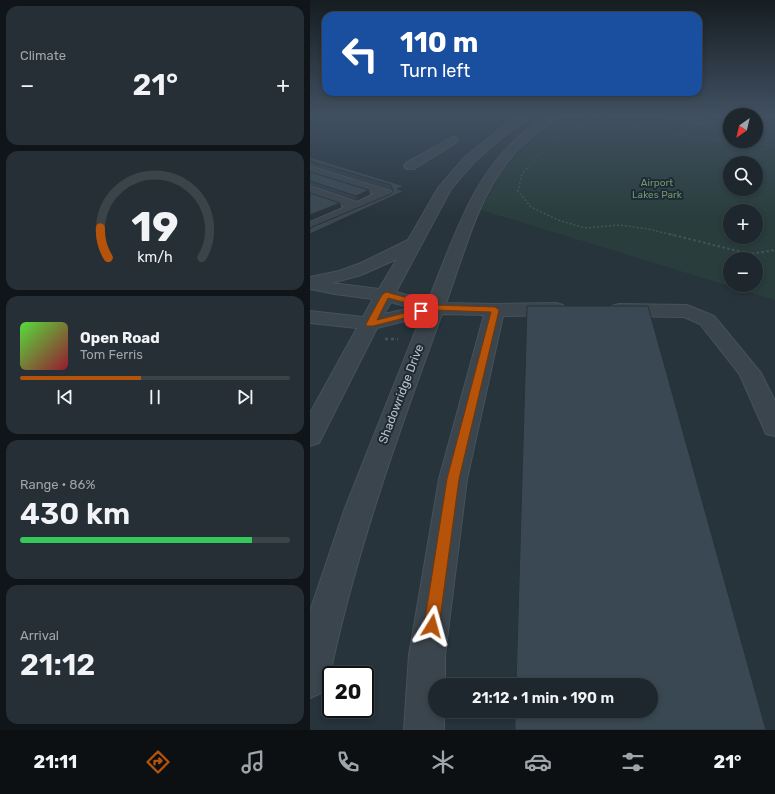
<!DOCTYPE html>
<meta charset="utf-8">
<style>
:root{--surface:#1d272d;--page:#252f35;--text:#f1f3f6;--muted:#a0a5aa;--line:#3b4449;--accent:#b45309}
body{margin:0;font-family:Rubik,sans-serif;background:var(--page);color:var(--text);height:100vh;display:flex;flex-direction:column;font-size:15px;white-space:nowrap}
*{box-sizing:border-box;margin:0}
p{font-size:13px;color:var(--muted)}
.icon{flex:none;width:22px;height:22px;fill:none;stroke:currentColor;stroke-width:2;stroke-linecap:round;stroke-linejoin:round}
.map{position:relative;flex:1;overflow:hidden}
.sheet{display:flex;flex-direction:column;gap:6px;padding:6px;background:#101519;width:310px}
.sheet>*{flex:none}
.hud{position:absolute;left:12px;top:12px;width:380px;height:84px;border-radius:12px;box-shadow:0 2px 6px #0003,0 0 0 1px var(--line);background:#1a4fa0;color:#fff;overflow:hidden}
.needle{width:26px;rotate:214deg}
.fabs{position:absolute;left:413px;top:108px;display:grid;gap:8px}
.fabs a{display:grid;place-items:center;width:40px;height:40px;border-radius:50%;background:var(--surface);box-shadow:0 2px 6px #0003,0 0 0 1px var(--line);font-size:20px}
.speed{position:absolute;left:12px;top:666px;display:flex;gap:8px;font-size:20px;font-weight:700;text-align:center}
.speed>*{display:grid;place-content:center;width:52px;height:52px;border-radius:50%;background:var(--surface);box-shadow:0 2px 6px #0003,0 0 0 1px var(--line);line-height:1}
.speed .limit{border:2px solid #111;border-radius:6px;background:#fff;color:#111}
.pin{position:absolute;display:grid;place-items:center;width:34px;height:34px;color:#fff;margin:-17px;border-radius:8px;box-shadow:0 2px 6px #0006}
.me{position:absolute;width:44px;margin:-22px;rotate:8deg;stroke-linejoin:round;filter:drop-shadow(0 0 3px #0008)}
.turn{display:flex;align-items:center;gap:14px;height:84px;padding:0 12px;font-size:18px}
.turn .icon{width:52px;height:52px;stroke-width:2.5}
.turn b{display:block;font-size:28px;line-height:34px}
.big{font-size:30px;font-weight:600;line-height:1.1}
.sheet .card{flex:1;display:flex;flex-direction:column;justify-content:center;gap:6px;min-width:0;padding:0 14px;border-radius:12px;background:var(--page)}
.sheet .dial{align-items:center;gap:0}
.dial svg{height:104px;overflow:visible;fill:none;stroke:var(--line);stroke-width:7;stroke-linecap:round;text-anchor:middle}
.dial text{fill:var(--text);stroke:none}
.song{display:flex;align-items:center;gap:12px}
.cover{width:48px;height:48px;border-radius:6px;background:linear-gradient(135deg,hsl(110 70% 55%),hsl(350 70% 35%))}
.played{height:4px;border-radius:2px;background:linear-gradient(90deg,var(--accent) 45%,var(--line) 45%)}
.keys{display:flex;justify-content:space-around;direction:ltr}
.heat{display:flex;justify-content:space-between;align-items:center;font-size:22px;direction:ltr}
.charge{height:6px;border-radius:3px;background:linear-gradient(90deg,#34c759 86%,var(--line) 0)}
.trip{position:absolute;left:118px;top:678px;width:230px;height:40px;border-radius:20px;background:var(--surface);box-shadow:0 2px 6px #0003,0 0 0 1px var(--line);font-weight:600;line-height:40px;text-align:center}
.tabs{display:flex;height:64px;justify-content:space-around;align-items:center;background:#0c1012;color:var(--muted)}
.tabs .icon{width:28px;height:28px}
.tabs .selected{color:var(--accent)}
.tabs b{font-size:18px;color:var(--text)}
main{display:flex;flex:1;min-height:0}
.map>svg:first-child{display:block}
.green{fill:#293d3c;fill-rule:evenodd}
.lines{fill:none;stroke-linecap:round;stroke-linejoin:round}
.minor-casing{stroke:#475159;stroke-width:2}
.path-far3{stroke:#425554;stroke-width:1;stroke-dasharray:1.5 1.5;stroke-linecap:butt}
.path-far2{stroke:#425554;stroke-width:1.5;stroke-dasharray:2 2;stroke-linecap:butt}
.path-far1{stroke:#425554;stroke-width:2;stroke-dasharray:2.5 2.5;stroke-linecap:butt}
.path{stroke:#425554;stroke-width:2.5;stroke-dasharray:3 3;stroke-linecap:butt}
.minor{fill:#3b454d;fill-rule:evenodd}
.wall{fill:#313e47}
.shaded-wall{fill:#283239}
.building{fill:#394852;stroke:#283239}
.route{fill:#b45309;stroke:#753606}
.labels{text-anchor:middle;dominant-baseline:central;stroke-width:4;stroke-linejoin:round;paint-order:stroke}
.far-park-label{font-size:10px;fill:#709673;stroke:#202a32}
.street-label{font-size:12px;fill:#b7c0c8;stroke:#202a32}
</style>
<main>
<section class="sheet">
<div class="card"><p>Climate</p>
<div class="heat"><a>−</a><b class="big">21°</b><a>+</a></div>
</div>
<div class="card dial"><svg viewBox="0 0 100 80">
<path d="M14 69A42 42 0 1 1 86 69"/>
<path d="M14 69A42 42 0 0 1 8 46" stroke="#b45309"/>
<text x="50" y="56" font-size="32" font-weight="700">19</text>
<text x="50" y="72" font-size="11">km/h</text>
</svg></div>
<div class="card">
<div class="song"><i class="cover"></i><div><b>Open Road</b><p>Tom Ferris</p></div></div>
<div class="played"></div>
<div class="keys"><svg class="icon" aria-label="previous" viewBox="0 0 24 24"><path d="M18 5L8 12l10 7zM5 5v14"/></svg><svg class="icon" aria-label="pause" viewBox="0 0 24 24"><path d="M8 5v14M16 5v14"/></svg><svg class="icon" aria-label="next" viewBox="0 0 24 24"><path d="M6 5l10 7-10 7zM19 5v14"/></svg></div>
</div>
<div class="card"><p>Range · 86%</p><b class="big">430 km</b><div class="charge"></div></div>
<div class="card"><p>Arrival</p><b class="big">21:12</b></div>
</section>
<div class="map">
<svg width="465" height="730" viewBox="0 0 465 730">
<rect width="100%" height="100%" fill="#27343c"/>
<!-- green -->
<path class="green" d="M254,116H420V141H446V116H465V300L171,210L191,172L220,141ZM420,163H446V189H420ZM420,211H446V237H420ZM420,259H446V285H420Z"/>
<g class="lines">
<defs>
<g id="minor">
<path d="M210,116H222L194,136L163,163L141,189L86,292L118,301C143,241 163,171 217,130C230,121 234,116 250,116C245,122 236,126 230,131C219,139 208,149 199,160C168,197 153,257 136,303L185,304L246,303L253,305L256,309L253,313L246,315L193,316L157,479L135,655V685H125V711H134V730H94L99,655L129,479L174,315L132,314C88,434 45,554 19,679L13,692L0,698V611L35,508L111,317L67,328L9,443L0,446V413L47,328L0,323V311L53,317L63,299L25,294L0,289V277L29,271L51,263L98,240L128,188L155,157L186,132ZM87,259L69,289L22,283L51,275ZM81,302L101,308L74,314Z"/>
<path d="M351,116C363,116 394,115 402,123L397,126L356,119Z"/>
<path d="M143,137L147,138L148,140L147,142L104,169H96L94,166L96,163Z"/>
<path d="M0,166L81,191L83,194L81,197L0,233V222L35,207L0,195V186L47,202L64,194L0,174Z"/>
<path d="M309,304L377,305L404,316L451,373L465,401V436L456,434L430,375L390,324L374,317L309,316L302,314L299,310L302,306Z"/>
</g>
</defs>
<!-- minor casing -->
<use href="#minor" class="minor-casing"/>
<!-- path-far3 -->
<g class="path-far3">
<path d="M446,118H451"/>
<path d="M420,119L417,122H420"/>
<path d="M292,120L354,132"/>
<path d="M446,124L465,126"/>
<path d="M281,132L295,116"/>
<path d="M359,133L407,140L420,130"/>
<path d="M408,140L465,146"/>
<path d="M217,169L237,146L258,129L273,125L276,119L291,116"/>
</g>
<!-- path-far2 -->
<path class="path-far2" d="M217,168L212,174L208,191L221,207L248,220L275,228L309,225L338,229L363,235"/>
<!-- path-far1 -->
<path class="path-far1" d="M359,234L440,254L465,250"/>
<!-- path -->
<path class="path" d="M75,339H88"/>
<!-- minor -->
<use href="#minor" class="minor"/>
</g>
<!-- wall -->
<g class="wall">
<path d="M0,157L95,190L93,191L95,196L0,240V228L81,194L83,192L81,190L0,165Z"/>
<path d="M0,172L60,194L47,200L0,185Z"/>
</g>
<!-- shaded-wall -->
<g class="shaded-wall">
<path d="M94,186L95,190L88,193L87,189Z"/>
<path d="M59,190L60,194L47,200L46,196Z"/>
<path d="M94,191L95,196L0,240V234Z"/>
<path d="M30,203L31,207L0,220V215Z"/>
</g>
<!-- building -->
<g class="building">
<path d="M0,157L94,186L87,189L94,191L0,234V228L81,194L83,191L81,185L0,161Z"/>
<path d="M0,172L59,190L46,196L0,181Z"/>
<path d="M0,193L30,203L0,215Z"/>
<path d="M217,306H338L456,730H205V711H341V685H206Z"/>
</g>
<!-- sky -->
<linearGradient id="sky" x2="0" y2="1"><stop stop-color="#151d21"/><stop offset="0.53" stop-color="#415061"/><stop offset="1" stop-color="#415061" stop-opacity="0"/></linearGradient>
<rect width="465" height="218" fill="url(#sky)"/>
<!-- route -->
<path class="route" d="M76,292L124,305L185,307L189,310L149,479L129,626L127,631L122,633L116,631L114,626L137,479L181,312L124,310L78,298L67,320L111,309L115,311L114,313L63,326H57L56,324L72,295Z"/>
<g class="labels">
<!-- far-park labels -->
<g class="far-park-label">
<text x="347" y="183">Airport<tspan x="347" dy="12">Lakes Park</tspan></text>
</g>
<!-- street labels -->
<g class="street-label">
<text transform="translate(91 394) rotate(-69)">Shadowridge Drive</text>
</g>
</g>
</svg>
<div class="fabs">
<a><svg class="needle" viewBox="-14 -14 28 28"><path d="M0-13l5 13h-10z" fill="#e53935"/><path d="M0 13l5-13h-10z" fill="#a0a5aa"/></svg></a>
<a><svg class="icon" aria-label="search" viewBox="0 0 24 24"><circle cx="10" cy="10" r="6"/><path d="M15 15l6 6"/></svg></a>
<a>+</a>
<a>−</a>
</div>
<div class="speed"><div class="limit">20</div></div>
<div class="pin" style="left:111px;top:311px;background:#d93025"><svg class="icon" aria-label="arrive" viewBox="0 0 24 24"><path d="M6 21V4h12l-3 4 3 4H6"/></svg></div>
<svg class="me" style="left:122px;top:626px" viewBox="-20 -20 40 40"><path d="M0-17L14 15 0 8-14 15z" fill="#b45309" stroke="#fff" stroke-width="4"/></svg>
<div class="trip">21:12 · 1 min · 190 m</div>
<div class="hud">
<div class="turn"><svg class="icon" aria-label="left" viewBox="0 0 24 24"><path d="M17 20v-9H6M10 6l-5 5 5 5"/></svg><div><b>110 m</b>Turn left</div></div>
</div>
</div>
</main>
<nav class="tabs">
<b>21:11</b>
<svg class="icon selected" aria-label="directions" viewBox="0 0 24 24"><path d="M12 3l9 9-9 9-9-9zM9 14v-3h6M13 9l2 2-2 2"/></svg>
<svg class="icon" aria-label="music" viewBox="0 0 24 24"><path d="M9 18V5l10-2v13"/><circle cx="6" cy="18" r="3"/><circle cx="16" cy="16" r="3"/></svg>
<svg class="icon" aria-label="phone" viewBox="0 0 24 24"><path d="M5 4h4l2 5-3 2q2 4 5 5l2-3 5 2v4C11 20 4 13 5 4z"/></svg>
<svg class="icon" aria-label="climate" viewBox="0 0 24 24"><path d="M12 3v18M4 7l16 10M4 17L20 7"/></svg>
<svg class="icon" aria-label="car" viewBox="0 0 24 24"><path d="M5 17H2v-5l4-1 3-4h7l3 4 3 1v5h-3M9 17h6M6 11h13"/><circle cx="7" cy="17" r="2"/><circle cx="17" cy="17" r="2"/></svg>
<svg class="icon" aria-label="filters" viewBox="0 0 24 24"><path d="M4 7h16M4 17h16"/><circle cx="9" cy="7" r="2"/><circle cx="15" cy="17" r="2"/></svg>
<b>21°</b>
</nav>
